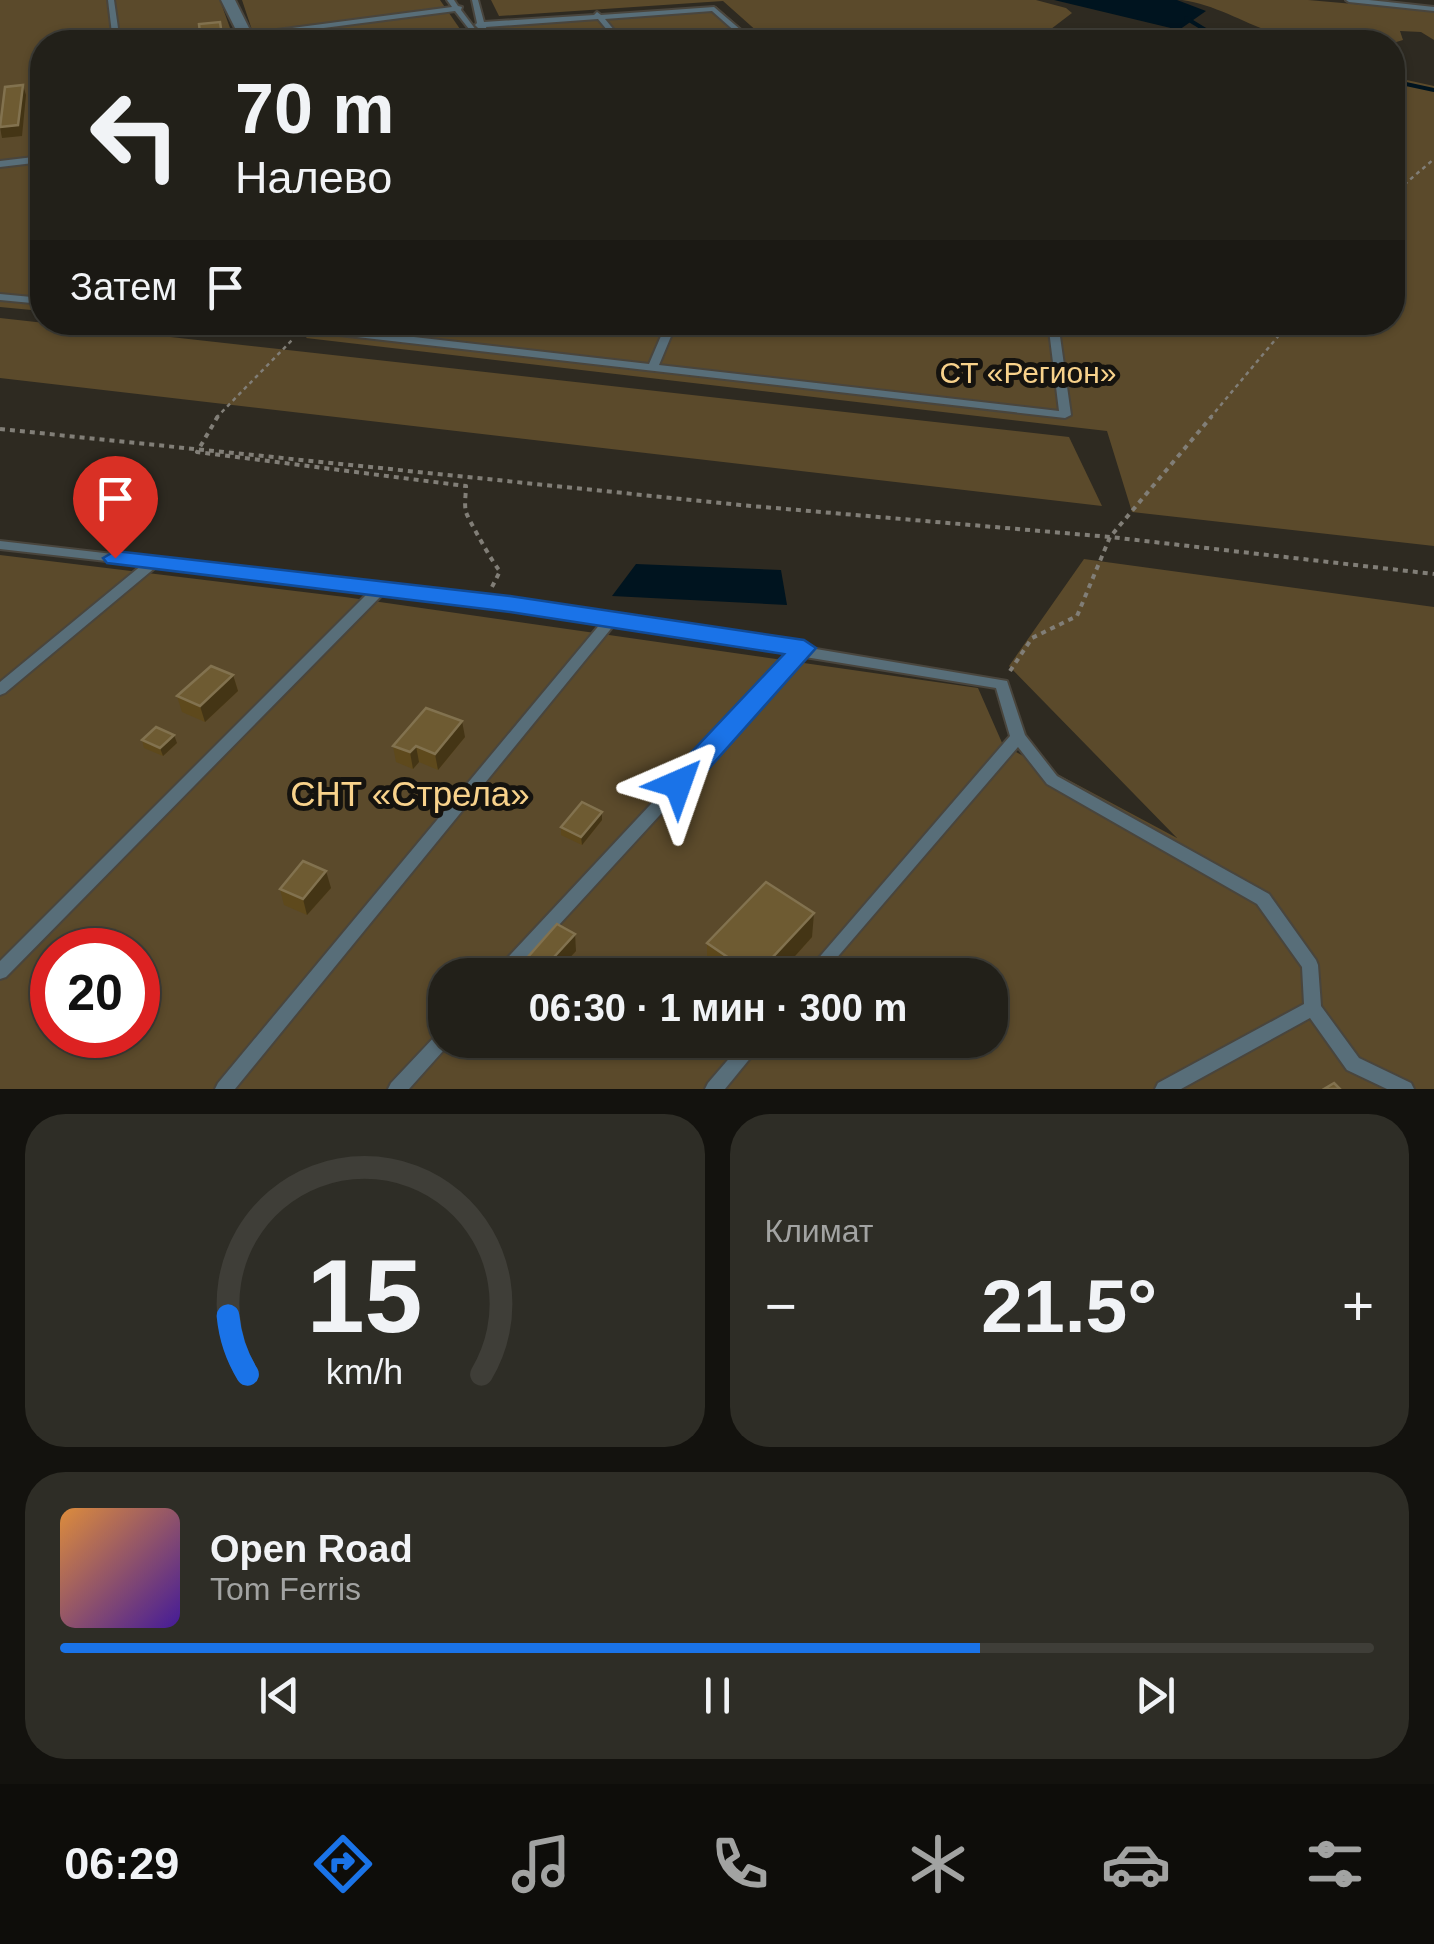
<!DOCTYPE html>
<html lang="ru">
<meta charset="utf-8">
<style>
:root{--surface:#222019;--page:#2e2d26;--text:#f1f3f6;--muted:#a2a3a2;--line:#3f3e38;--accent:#1a73e8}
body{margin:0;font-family:Arial,sans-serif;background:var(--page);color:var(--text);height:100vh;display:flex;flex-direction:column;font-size:38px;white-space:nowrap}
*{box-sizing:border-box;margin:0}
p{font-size:32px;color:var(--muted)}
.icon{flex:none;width:55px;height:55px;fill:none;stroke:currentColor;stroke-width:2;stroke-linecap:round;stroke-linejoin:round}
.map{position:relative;height:1089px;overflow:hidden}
.sheet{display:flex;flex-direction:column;gap:25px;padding:25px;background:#13120e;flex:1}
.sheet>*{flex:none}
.banner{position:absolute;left:30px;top:30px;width:1375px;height:305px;border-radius:40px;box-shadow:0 2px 8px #0004,0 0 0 2px var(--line);background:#222019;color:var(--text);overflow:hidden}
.speed{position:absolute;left:30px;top:928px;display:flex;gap:20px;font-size:50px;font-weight:700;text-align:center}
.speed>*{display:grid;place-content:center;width:130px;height:130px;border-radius:50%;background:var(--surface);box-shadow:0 2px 8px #0004,0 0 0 2px var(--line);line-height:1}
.speed .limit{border:15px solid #d22;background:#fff;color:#111}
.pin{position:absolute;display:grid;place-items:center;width:85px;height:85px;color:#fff;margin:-102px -42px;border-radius:50% 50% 50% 0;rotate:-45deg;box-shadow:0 0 10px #0007}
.pin .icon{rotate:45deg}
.me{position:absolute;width:110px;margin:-55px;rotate:43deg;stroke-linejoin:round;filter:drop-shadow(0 0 8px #0008)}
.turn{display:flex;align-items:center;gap:35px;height:210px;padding:0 40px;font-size:45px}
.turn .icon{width:130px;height:130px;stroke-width:2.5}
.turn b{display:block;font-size:70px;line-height:85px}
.then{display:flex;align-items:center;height:95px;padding:0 40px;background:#0003;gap:20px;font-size:38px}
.big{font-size:75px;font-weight:700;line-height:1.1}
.sheet .widget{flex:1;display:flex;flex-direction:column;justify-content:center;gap:15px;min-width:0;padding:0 35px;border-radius:40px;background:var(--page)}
.sheet .dial{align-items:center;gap:0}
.dial svg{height:260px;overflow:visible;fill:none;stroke:var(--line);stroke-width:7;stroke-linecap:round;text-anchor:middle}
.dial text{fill:var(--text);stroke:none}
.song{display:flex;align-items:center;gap:30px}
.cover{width:120px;height:120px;border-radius:15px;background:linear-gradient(135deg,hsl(30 70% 55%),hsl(260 70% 35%))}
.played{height:10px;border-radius:5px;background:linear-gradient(90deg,var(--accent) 70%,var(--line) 70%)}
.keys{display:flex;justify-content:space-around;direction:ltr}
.heat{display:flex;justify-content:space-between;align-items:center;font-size:55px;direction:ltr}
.sheet .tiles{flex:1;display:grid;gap:25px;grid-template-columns:1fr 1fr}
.widget:last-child{grid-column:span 2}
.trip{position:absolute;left:428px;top:958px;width:580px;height:100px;border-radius:40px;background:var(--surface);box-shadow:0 2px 8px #0004,0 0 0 2px var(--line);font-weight:700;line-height:100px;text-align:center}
.dock{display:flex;height:160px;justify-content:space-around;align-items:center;background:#0e0d0a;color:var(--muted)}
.dock .icon{width:70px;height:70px}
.dock .current{color:var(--accent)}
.dock b{font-size:45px;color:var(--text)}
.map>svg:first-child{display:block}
.green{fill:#5b4a2b;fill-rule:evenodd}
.water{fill:#00141f}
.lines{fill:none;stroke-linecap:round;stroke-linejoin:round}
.stream{stroke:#00141f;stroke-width:4}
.lane-casing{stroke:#49453d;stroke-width:4}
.street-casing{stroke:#49453d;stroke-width:4}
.path-far1{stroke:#817e77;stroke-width:2.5;stroke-dasharray:4 4;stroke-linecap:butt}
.path{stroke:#817e77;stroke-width:4;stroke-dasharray:5 5;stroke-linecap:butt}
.lane{fill:#586e79;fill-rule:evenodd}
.street{fill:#586e79;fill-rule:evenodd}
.wall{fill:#5e491c}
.shaded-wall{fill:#443515}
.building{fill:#6e5b32;stroke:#82724f;stroke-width:2.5}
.route{fill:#1a73e8;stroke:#114b97;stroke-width:2.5}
.labels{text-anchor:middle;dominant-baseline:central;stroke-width:10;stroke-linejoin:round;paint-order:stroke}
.park-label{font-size:30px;fill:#f8d28b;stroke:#15130f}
.near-park-label{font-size:35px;fill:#f8d28b;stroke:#15130f}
</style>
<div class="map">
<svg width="1434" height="1089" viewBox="0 0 1434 1089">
<rect width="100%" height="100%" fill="#2e2a21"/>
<!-- green -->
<g class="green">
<path d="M0,0H220L235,42H42V311L0,307Z"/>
<path d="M242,0H440L469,42H256Z"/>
<path d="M491,0H1036L1066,8L1072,13L1034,42H769L723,1L499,16Z"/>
<path d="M1182,0H1308L1434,11V40L1421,32L1400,31L1403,40L1393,43C1358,39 1321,44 1285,36C1249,27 1219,5 1182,0Z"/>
<path d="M716,6L757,42H487L475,24Z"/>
<path d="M1393,77L1434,86V546L1132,512L1107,431L306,338L318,322H1392Z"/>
<path d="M0,318L1069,437L1102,506L0,378Z"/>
<path d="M0,555L345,597L978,688L1003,745L1177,838L1009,666L1084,559L1434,607V1089H0ZM52,950H138V1035H52ZM445,975H990V1040H445Z"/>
</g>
<!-- water -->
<g class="water">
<path d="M1054,0H1177L1206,11L1179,30Z"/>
<path d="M636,564L781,570L787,605L612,596Z"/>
</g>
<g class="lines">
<!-- stream -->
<g class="stream">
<path d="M1186,18L1225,42"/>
<path d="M1392,81L1434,90"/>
</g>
<defs>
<g id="lane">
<path d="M108,0H114L120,42H113Z"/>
<path d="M447,0H454L458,6L462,7L461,10L485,42H479L455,11L246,38L242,36L246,34L452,7Z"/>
<path d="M472,0H478L484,22L594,15L597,12L601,15L714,7L755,42H747L712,11L605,19L624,42H617L598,19L486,27L487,31L483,33L475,25L477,23Z"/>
<path d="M1346,0H1369L1434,7V11L1349,2Z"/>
<path d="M42,156V162L0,167V161Z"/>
<path d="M0,294L42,298V304L0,300Z"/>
<path d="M247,322H283L649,364L667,322H677L659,365L1059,411L1048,322H1058L1071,415L1065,418L252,325Z"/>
<path d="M0,541L510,600L799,646L804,644L810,648L1007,681L1025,735L1057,776L1269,894L1316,960L1318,965L1321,1006L1359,1058L1411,1083L1414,1089H1387L1347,1070L1310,1018L1181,1089H1155L1158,1083L1304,1004L1302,967L1257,904L1047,784L1018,747L822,975H804L1010,736L996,688L805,657L513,975H494L496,970L791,654L614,625L235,1089H215L218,1083L601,623L510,608L383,594L6,977L0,979V961L369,592L156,567L5,693L0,695V682L142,565L0,549Z"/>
<path d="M445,1029V1040H452L451,1042L409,1089H388L391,1083L439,1032Z"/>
<path d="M745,1040H765L725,1089H705L708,1083Z"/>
</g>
<g id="street">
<path d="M221,0H235L256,42H242Z"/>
<path d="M297,322H318L311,332L304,334L294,328Z"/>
</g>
</defs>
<!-- lane casing -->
<use href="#lane" class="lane-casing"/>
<!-- street casing -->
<use href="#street" class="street-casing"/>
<!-- path-far1 -->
<g class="path-far1">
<path d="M1392,195L1434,159"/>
<path d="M216,418L294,338"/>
<path d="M1210,418L1290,322"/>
</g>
<!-- path -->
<g class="path">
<path d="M218,416L197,452L466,486C466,494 464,504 466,512C467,517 495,567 500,571L492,587"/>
<path d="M0,429L740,505L1110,537L1434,574"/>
<path d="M1010,671L1032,638L1077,616L1110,537L1212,416"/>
</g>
<!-- lane -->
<use href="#lane" class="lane"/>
<!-- street -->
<use href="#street" class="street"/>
</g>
<!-- wall -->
<g class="wall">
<path d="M233,675L238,691L205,722L182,712L177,696Z"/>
<path d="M465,737L438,770L419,762L413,769L396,762L393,746Z"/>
<path d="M142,740L177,743L163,756L144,748Z"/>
<path d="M602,812V820L582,845L561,835V827Z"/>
<path d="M331,888L307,915L284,905L280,889Z"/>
<path d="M812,937L778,975H718L707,967V943Z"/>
<path d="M576,951L554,975L529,974L527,958Z"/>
<path d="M852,1040H873L866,1049Z"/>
</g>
<!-- shaded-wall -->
<g class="shaded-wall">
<path d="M23,85L26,95L22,136L2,138L0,127Z"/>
<path d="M233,675L238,691L205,722L200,706Z"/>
<path d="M462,721L465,737L438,770L435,754Z"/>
<path d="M174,735L177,743L163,756L160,748Z"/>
<path d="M416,746L419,762L413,769L410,752Z"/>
<path d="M602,812V820L582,845L581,837Z"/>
<path d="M326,871L331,888L307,915L303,899Z"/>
<path d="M814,913L812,937L778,975H756Z"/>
<path d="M575,934L576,951L554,975H545L544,968Z"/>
</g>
<!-- building -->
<g class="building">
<path d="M220,22L223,42H201L199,24Z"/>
<path d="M23,85L18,125L0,127L5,87Z"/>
<path d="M211,666L233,675L200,706L177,696Z"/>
<path d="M426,708L462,721L435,754L416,746L410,752L393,746Z"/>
<path d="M156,727L174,735L160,748L142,740Z"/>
<path d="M582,802L602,812L581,837L561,827Z"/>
<path d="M303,861L326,871L303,899L280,889Z"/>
<path d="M766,882L814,913L756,975H754L707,943Z"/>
<path d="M557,924L575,934L544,968L527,958Z"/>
<path d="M1334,1083L1340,1089H1324Z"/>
</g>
<!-- route -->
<path class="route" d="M115,551L510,596L804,640L816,648L688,792H668L664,784L668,777L784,654L510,612L107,563L103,558Z"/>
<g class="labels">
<!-- park labels -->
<g class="park-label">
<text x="1028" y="372">СТ «Регион»</text>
</g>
<!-- near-park labels -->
<g class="near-park-label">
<text x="410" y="793">СНТ «Стрела»</text>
</g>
</g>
</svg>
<div class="speed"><div class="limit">20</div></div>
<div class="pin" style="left:115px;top:558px;background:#d93025"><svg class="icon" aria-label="arrive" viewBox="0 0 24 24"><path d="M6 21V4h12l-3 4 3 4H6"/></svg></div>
<svg class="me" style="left:678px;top:784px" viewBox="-20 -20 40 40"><path d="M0-17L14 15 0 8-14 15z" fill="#1a73e8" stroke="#fff" stroke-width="4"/></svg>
<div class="trip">06:30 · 1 мин · 300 m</div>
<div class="banner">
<div class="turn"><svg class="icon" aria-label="left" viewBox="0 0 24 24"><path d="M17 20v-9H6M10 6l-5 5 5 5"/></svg><div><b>70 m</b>Налево</div></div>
<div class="then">Затем<svg class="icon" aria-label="arrive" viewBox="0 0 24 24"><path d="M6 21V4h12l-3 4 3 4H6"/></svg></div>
</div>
</div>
<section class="sheet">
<div class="tiles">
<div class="widget dial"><svg viewBox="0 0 100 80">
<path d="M14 69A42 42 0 1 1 86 69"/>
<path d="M14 69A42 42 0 0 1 8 51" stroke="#1a73e8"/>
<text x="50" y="56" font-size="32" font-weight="700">15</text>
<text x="50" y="72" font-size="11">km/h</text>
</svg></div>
<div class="widget"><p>Климат</p>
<div class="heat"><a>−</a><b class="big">21.5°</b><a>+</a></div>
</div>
<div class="widget">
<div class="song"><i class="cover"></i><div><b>Open Road</b><p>Tom Ferris</p></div></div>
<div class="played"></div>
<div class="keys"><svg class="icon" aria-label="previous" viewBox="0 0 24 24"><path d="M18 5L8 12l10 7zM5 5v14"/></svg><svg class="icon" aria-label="pause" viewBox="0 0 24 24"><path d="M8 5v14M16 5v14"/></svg><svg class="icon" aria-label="next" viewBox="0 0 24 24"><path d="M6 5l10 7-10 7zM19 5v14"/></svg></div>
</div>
</div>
</section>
<nav class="dock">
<b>06:29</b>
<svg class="icon current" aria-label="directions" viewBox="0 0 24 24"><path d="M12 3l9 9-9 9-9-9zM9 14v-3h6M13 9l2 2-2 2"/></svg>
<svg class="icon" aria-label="music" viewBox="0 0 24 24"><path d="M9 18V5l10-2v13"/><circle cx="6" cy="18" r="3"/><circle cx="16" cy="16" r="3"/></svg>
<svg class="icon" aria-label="phone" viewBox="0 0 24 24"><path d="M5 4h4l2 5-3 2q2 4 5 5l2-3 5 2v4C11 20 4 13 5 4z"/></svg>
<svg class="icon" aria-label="climate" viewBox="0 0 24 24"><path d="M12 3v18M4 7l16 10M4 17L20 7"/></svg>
<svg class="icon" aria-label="car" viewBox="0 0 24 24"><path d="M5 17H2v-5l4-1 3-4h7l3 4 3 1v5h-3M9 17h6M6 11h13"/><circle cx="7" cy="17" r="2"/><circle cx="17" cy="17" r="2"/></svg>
<svg class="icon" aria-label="filters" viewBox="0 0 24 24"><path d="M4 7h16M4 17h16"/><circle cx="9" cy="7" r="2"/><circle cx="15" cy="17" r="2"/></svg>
</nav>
